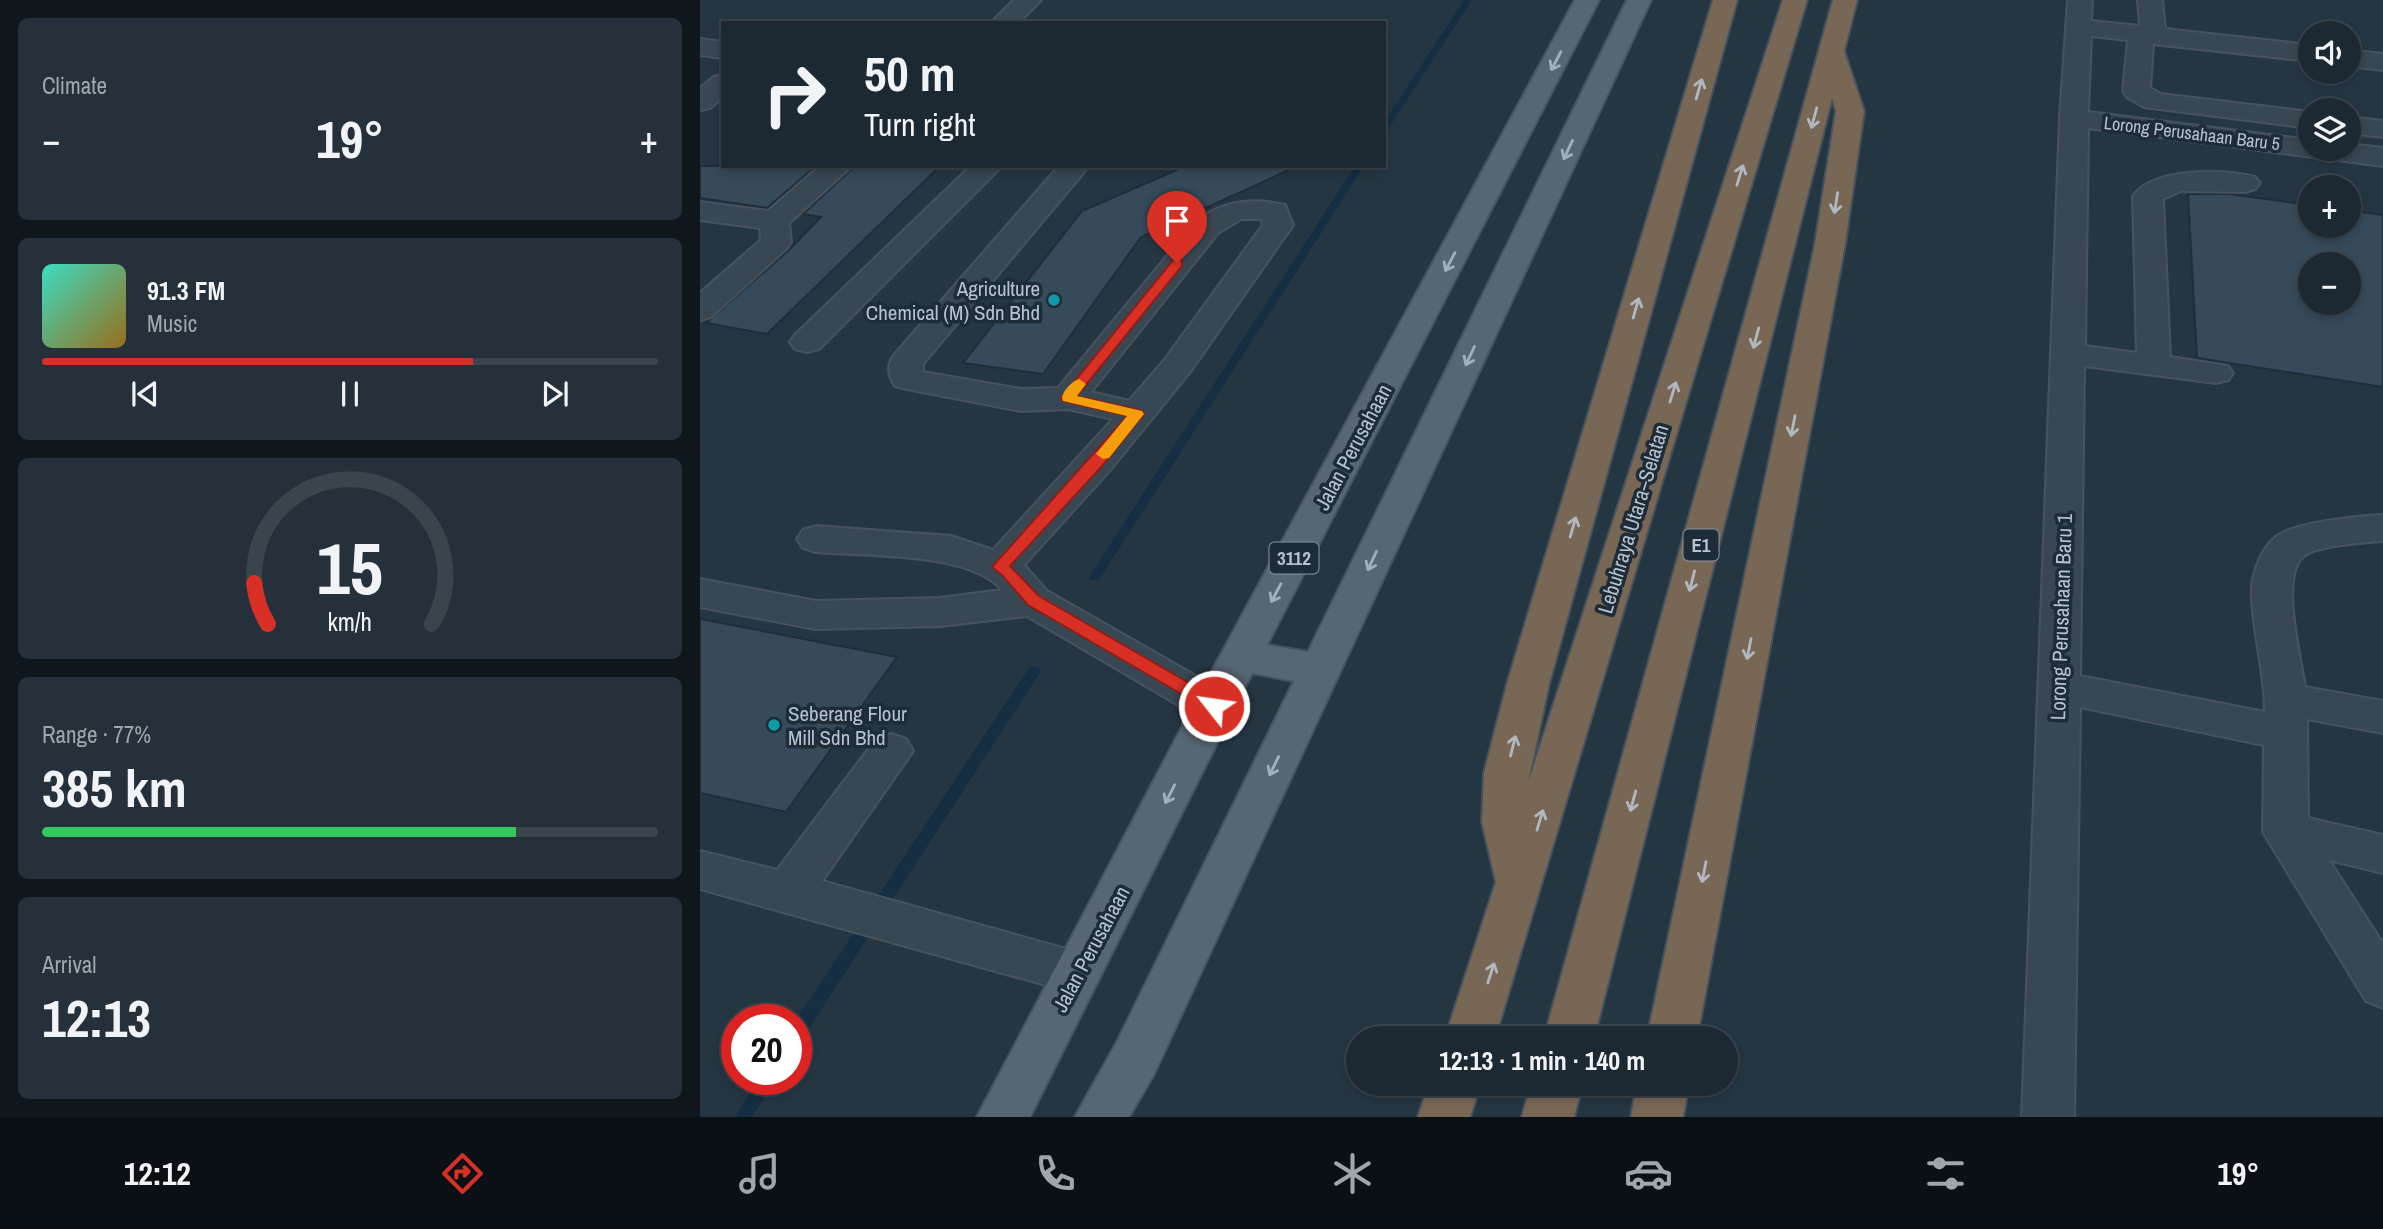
<!DOCTYPE html>
<meta charset="utf-8">
<style>
:root{--surface:#1c2832;--page:#25303a;--text:#f1f3f6;--muted:#a0a6ac;--line:#3a444d;--accent:#d93025}
body{margin:0;font-family:"Archivo Narrow",sans-serif;background:var(--page);color:var(--text);height:100vh;display:flex;flex-direction:column;font-size:26px;white-space:nowrap}
*{box-sizing:border-box;margin:0}
p{font-size:23px;color:var(--muted)}
.icon{flex:none;width:38px;height:38px;fill:none;stroke:currentColor;stroke-width:2;stroke-linecap:round;stroke-linejoin:round}
.map{position:relative;flex:1;overflow:hidden}
.details{display:flex;flex-direction:column;gap:18px;padding:18px;background:#0f161c;width:700px}
.details>*{flex:none}
.banner{position:absolute;left:21px;top:21px;width:665px;height:147px;border-radius:0px;box-shadow:0 4px 10px #0003,0 0 0 2px var(--line);background:#1c2832;color:var(--text);overflow:hidden}
.controls{position:absolute;left:1598px;top:21px;display:grid;gap:14px}
.controls a{display:grid;place-items:center;width:63px;height:63px;border-radius:50%;background:var(--surface);box-shadow:0 4px 10px #0003,0 0 0 2px var(--line);font-size:35px}
.speed{position:absolute;left:21px;top:1004px;display:flex;gap:14px;font-size:35px;font-weight:700;text-align:center}
.speed>*{display:grid;place-content:center;width:91px;height:91px;border-radius:50%;background:var(--surface);box-shadow:0 4px 10px #0003,0 0 0 2px var(--line);line-height:1}
.speed .limit{border:10px solid #d22;background:#fff;color:#111}
.pin{position:absolute;display:grid;place-items:center;width:60px;height:60px;color:#fff;margin:-72px -30px;border-radius:50% 50% 50% 0;rotate:-45deg;box-shadow:0 0 7px #0007}
.pin .icon{rotate:45deg}
.me{position:absolute;width:77px;margin:-38px;rotate:300deg;stroke-linejoin:round;filter:drop-shadow(0 0 5px #0008)}
.turn{display:flex;align-items:center;gap:24px;height:147px;padding:0 28px;font-size:32px}
.turn .icon{width:91px;height:91px;stroke-width:2.5}
.turn b{display:block;font-size:49px;line-height:60px}
.big{font-size:52px;font-weight:800;line-height:1.1}
.details .card{flex:1;display:flex;flex-direction:column;justify-content:center;gap:10px;min-width:0;padding:0 24px;border-radius:10px;background:var(--page)}
.details .dial{align-items:center;gap:0}
.dial svg{height:182px;overflow:visible;fill:none;stroke:var(--line);stroke-width:7;stroke-linecap:round;text-anchor:middle}
.dial text{fill:var(--text);stroke:none}
.song{display:flex;align-items:center;gap:21px}
.cover{width:84px;height:84px;border-radius:10px;background:linear-gradient(135deg,hsl(170 70% 55%),hsl(40 70% 35%))}
.played{height:7px;border-radius:4px;background:linear-gradient(90deg,var(--accent) 70%,var(--line) 70%)}
.keys{display:flex;justify-content:space-around;direction:ltr}
.heat{display:flex;justify-content:space-between;align-items:center;font-size:38px;direction:ltr}
.charge{height:10px;border-radius:5px;background:linear-gradient(90deg,#34c759 77%,var(--line) 0)}
.trip{position:absolute;left:646px;top:1026px;width:392px;height:70px;border-radius:35px;background:var(--surface);box-shadow:0 4px 10px #0003,0 0 0 2px var(--line);font-weight:800;line-height:70px;text-align:center}
.tabs{display:flex;height:112px;justify-content:space-around;align-items:center;background:#0b1014;color:var(--muted)}
.tabs .icon{width:49px;height:49px}
.tabs .active{color:var(--accent)}
.tabs b{font-size:32px;color:var(--text)}
main{display:flex;flex:1;min-height:0}
.map>svg:first-child{display:block}
.lines{fill:none;stroke-linecap:round;stroke-linejoin:round}
.stream{fill:#162e43;fill-rule:evenodd}
.building{fill:#364a5a;stroke:#202e3a;stroke-width:2;fill-rule:evenodd}
.minor-casing{stroke:#46535f;stroke-width:4}
.major-casing{stroke:#46535f;stroke-width:4}
.highway-casing{stroke:#44525d;stroke-width:4}
.minor{fill:#394753;fill-rule:evenodd}
.major{fill:#576673;fill-rule:evenodd}
.highway{fill:#796756;fill-rule:evenodd}
.oneway{stroke:#a3b0bb}
.oneway2{stroke:#b0b9c1}
.route{fill:#d93025;stroke:#8d1f18;stroke-width:2}
.slow{fill:#f59e0b}
.culture-dot{fill:#0f9aa8;stroke:#1e2c38;stroke-width:2.5}
.labels{text-anchor:middle;dominant-baseline:central;stroke-width:7;stroke-linejoin:round;paint-order:stroke}
.far-street-label{font-size:18px;fill:#b6c2cd;stroke:#1e2c38}
.shield{fill:#1e2c38;stroke:#8895a0;stroke-width:2}
.shield-label{font-size:19px;font-weight:bold;fill:#b6c2cd}
.poi-label{font-size:21px;fill:#b6c2cd;stroke:#1e2c38;text-anchor:end}
.street-label{font-size:21px;fill:#b6c2cd;stroke:#1e2c38}
</style>
<main>
<section class="details">
<div class="card"><p>Climate</p>
<div class="heat"><a>−</a><b class="big">19°</b><a>+</a></div>
</div>
<div class="card">
<div class="song"><i class="cover"></i><div><b>91.3 FM</b><p>Music</p></div></div>
<div class="played"></div>
<div class="keys"><svg class="icon" aria-label="previous" viewBox="0 0 24 24"><path d="M18 5L8 12l10 7zM5 5v14"/></svg><svg class="icon" aria-label="pause" viewBox="0 0 24 24"><path d="M8 5v14M16 5v14"/></svg><svg class="icon" aria-label="next" viewBox="0 0 24 24"><path d="M6 5l10 7-10 7zM19 5v14"/></svg></div>
</div>
<div class="card dial"><svg viewBox="0 0 100 80">
<path d="M14 69A42 42 0 1 1 86 69"/>
<path d="M14 69A42 42 0 0 1 8 51" stroke="#d93025"/>
<text x="50" y="56" font-size="32" font-weight="700">15</text>
<text x="50" y="72" font-size="11">km/h</text>
</svg></div>
<div class="card"><p>Range · 77%</p><b class="big">385 km</b><div class="charge"></div></div>
<div class="card"><p>Arrival</p><b class="big">12:13</b></div>
</section>
<div class="map">
<svg width="1683" height="1117" viewBox="0 0 1683 1117">
<rect width="100%" height="100%" fill="#253643"/>
<g class="lines">
<!-- stream -->
<g class="stream">
<path d="M764,0H772L688,129L684,132V122Z"/>
<path d="M655,166H664L399,580H391L389,577L391,574Z"/>
<path d="M334,666L339,668L341,671L339,674L102,1039L96,1041V1020L329,668Z"/>
<path d="M58,1080H75L52,1117H35Z"/>
</g>
</g>
<!-- building -->
<g class="building">
<path d="M0,166H116L67,208L0,198Z"/>
<path d="M155,166H240L67,334L6,323L89,250L121,217L103,214Z"/>
<path d="M486,166H598L441,237L343,374L263,363L382,211Z"/>
<path d="M1488,194H1529L1610,205V226H1648V210L1683,215V387L1497,358ZM1610,264H1648V303H1610Z"/>
<path d="M0,619L197,657L86,812L0,793Z"/>
</g>
<g class="lines">
<defs>
<g id="minor">
<path d="M314,0H341L318,23H291Z"/>
<path d="M1368,0H1392L1391,21L1440,26L1438,0H1462L1465,29L1610,45V61L1453,44L1450,88L1461,94L1610,112V128L1444,107L1427,97L1423,91L1428,40L1391,36L1388,112L1610,140V149H1648V144L1683,148V166L1388,128L1385,346L1437,353L1433,196C1454,167 1524,169 1555,177L1560,183L1555,189L1545,192L1481,191L1463,199L1470,357L1528,366L1533,373L1528,380L1516,383L1384,366L1380,676L1565,712C1565,674 1554,637 1552,599C1550,577 1561,544 1582,533C1604,522 1658,516 1683,515V541C1666,542 1616,546 1604,556C1579,575 1601,658 1605,687L1683,701V733L1607,719L1608,818L1683,835V873L1629,860L1683,944V1008L1666,1001L1563,832L1564,745L1380,707L1374,1117H1322L1360,118Z"/>
<path d="M0,39L23,42V58L0,55Z"/>
<path d="M1648,50L1683,54V70L1648,66Z"/>
<path d="M23,75V97L10,108L0,110V88L14,77Z"/>
<path d="M1648,117L1683,121V137L1648,133Z"/>
<path d="M120,166H152L89,223L91,242L87,248L11,317L0,320V293L61,240L60,228L0,220V202L68,211Z"/>
<path d="M271,166H302L119,349L107,352L95,349L90,342L95,335Z"/>
<path d="M359,166H389L223,364V372L321,389L358,388L496,221C523,201 552,197 585,205L593,225L490,372L410,470L324,565L347,591L529,695L535,706L529,717L514,722L499,717L327,616L240,626L116,629L0,607V579L116,601L240,598L302,590C271,552 164,556 116,552L103,548L97,539L103,530L116,526L251,536L293,550L413,419L368,409L321,411L207,389L195,386C188,376 187,365 194,355ZM541,219H561L563,225L466,358L429,401L391,392L518,233Z"/>
<path d="M191,734L206,739L213,751L122,881L395,957L402,972L395,987L378,994L0,889V851L77,870L176,739Z"/>
</g>
<path id="major" d="M875,0H899L567,645L608,652L927,0H951L454,1074L429,1117H375L418,1040L594,681L552,673L330,1117H277L493,706Z"/>
<g id="highway">
<path d="M1013,0H1037L849,684L828,783L1083,0H1107L795,1038H745L796,882L782,822L784,773L807,684Z"/>
<path d="M1133,0H1157L1144,51L1164,111L1145,244L997,1038H947L1115,244L1136,111L1132,98L894,1038H844Z"/>
<path d="M729,1083H781L770,1117H718Z"/>
<path d="M831,1083H883L874,1117H822Z"/>
<path d="M937,1083H989L983,1117H931Z"/>
</g>
</defs>
<!-- minor casing -->
<use href="#minor" class="minor-casing"/>
<!-- major casing -->
<use href="#major" class="major-casing"/>
<!-- highway casing -->
<use href="#highway" class="highway-casing"/>
<!-- minor -->
<use href="#minor" class="minor"/>
<!-- major -->
<use href="#major" class="major"/>
<!-- highway -->
<use href="#highway" class="highway"/>
</g>
<!-- one-way arrows -->
<defs><path id="oneway-shaft" d="M-6 0H5M1.5-3L5.5 0L1.5 3" fill="none" stroke-width="1.6" stroke-linecap="round" stroke-linejoin="round" transform="scale(1.75)"/></defs>
<g class="oneway">
<use href="#oneway-shaft" transform="translate(856 61) rotate(118)"/>
<use href="#oneway-shaft" transform="translate(868 150) rotate(115)"/>
<use href="#oneway-shaft" transform="translate(750 262) rotate(118)"/>
<use href="#oneway-shaft" transform="translate(770 356) rotate(115)"/>
<use href="#oneway-shaft" transform="translate(672 561) rotate(115)"/>
<use href="#oneway-shaft" transform="translate(576 593) rotate(118)"/>
<use href="#oneway-shaft" transform="translate(574 766) rotate(116)"/>
<use href="#oneway-shaft" transform="translate(470 794) rotate(117)"/>
</g>
<g class="oneway2">
<use href="#oneway-shaft" transform="translate(999 89) rotate(-74)"/>
<use href="#oneway-shaft" transform="translate(1114 118) rotate(105)"/>
<use href="#oneway-shaft" transform="translate(1040 175) rotate(-73)"/>
<use href="#oneway-shaft" transform="translate(1136 203) rotate(99)"/>
<use href="#oneway-shaft" transform="translate(936 308) rotate(-74)"/>
<use href="#oneway-shaft" transform="translate(1056 338) rotate(105)"/>
<use href="#oneway-shaft" transform="translate(973 392) rotate(-73)"/>
<use href="#oneway-shaft" transform="translate(1093 426) rotate(101)"/>
<use href="#oneway-shaft" transform="translate(873 527) rotate(-74)"/>
<use href="#oneway-shaft" transform="translate(992 581) rotate(104)"/>
<use href="#oneway-shaft" transform="translate(1049 649) rotate(101)"/>
<use href="#oneway-shaft" transform="translate(813 746) rotate(-76)"/>
<use href="#oneway-shaft" transform="translate(933 801) rotate(105)"/>
<use href="#oneway-shaft" transform="translate(840 820) rotate(-73)"/>
<use href="#oneway-shaft" transform="translate(1004 872) rotate(101)"/>
<use href="#oneway-shaft" transform="translate(791 973) rotate(-72)"/>
</g>
<!-- route -->
<path class="route" d="M477,259L482,260V266L377,396L442,411L444,414L403,465L310,566L339,596L520,701L523,706L520,711L514,713L328,605L302,575L292,567L427,416L363,401L361,398L473,260Z"/>
<!-- slow -->
<path class="slow" d="M379,379L386,384L377,396L442,411L444,414L409,458L403,459L396,454L427,416L363,401C359,394 372,381 379,379Z"/>
<!-- markers -->
<g class="culture-dot">
<circle cx="354" cy="300" r="7"/>
<circle cx="74" cy="725" r="7"/>
</g>
<g class="labels">
<!-- far-street labels -->
<g class="far-street-label">
<text transform="translate(1492 133) rotate(7)">Lorong Perusahaan Baru 5</text>
</g>
<!-- shield labels -->
<g class="shield">
<rect x="983.5" y="529.5" width="35" height="31" rx="5"/>
<rect x="569.5" y="542.5" width="49" height="31" rx="5"/>
</g>
<g class="shield-label">
<text x="1001" y="545">E1</text>
<text x="594" y="558">3112</text>
</g>
<!-- poi labels -->
<g class="poi-label">
<text x="340" y="288">Agriculture<tspan x="340" dy="24">Chemical (M) Sdn Bhd</tspan></text>
<text x="88" y="713" text-anchor="start">Seberang Flour<tspan x="88" dy="24">Mill Sdn Bhd</tspan></text>
</g>
<!-- street labels -->
<g class="street-label">
<text transform="translate(653 447) rotate(-62)">Jalan Perusahaan</text>
<text transform="translate(933 519) rotate(-73)">Lebuhraya Utara–Selatan</text>
<text transform="translate(1361 617) rotate(-88)">Lorong Perusahaan Baru 1</text>
<text transform="translate(391 949) rotate(-62)">Jalan Perusahaan</text>
</g>
</g>
</svg>
<div class="controls">
<a><svg class="icon" aria-label="sound" viewBox="0 0 24 24"><path d="M4 9h4l5-4v14l-5-4H4zM17 9q2 3 0 6"/></svg></a>
<a><svg class="icon" aria-label="layers" viewBox="0 0 24 24"><path d="M12 4l9 5-9 5-9-5zM3 14l9 5 9-5"/></svg></a>
<a>+</a>
<a>−</a>
</div>
<div class="speed"><div class="limit">20</div></div>
<div class="pin" style="left:477px;top:263px;background:#d93025"><svg class="icon" aria-label="arrive" viewBox="0 0 24 24"><path d="M6 21V4h12l-3 4 3 4H6"/></svg></div>
<svg class="me" style="left:514px;top:706px" viewBox="-20 -20 40 40"><circle r="17" fill="#d93025" stroke="#fff" stroke-width="3"/><path d="M0-11L8 9 0 5-8 9z" fill="#fff"/></svg>
<div class="trip">12:13 · 1 min · 140 m</div>
<div class="banner">
<div class="turn"><svg class="icon" aria-label="right" viewBox="0 0 24 24"><path d="M7 20v-9h11M14 6l5 5-5 5"/></svg><div><b>50 m</b>Turn right</div></div>
</div>
</div>
</main>
<nav class="tabs">
<b>12:12</b>
<svg class="icon active" aria-label="directions" viewBox="0 0 24 24"><path d="M12 3l9 9-9 9-9-9zM9 14v-3h6M13 9l2 2-2 2"/></svg>
<svg class="icon" aria-label="music" viewBox="0 0 24 24"><path d="M9 18V5l10-2v13"/><circle cx="6" cy="18" r="3"/><circle cx="16" cy="16" r="3"/></svg>
<svg class="icon" aria-label="phone" viewBox="0 0 24 24"><path d="M5 4h4l2 5-3 2q2 4 5 5l2-3 5 2v4C11 20 4 13 5 4z"/></svg>
<svg class="icon" aria-label="climate" viewBox="0 0 24 24"><path d="M12 3v18M4 7l16 10M4 17L20 7"/></svg>
<svg class="icon" aria-label="car" viewBox="0 0 24 24"><path d="M5 17H2v-5l4-1 3-4h7l3 4 3 1v5h-3M9 17h6M6 11h13"/><circle cx="7" cy="17" r="2"/><circle cx="17" cy="17" r="2"/></svg>
<svg class="icon" aria-label="filters" viewBox="0 0 24 24"><path d="M4 7h16M4 17h16"/><circle cx="9" cy="7" r="2"/><circle cx="15" cy="17" r="2"/></svg>
<b>19°</b>
</nav>
